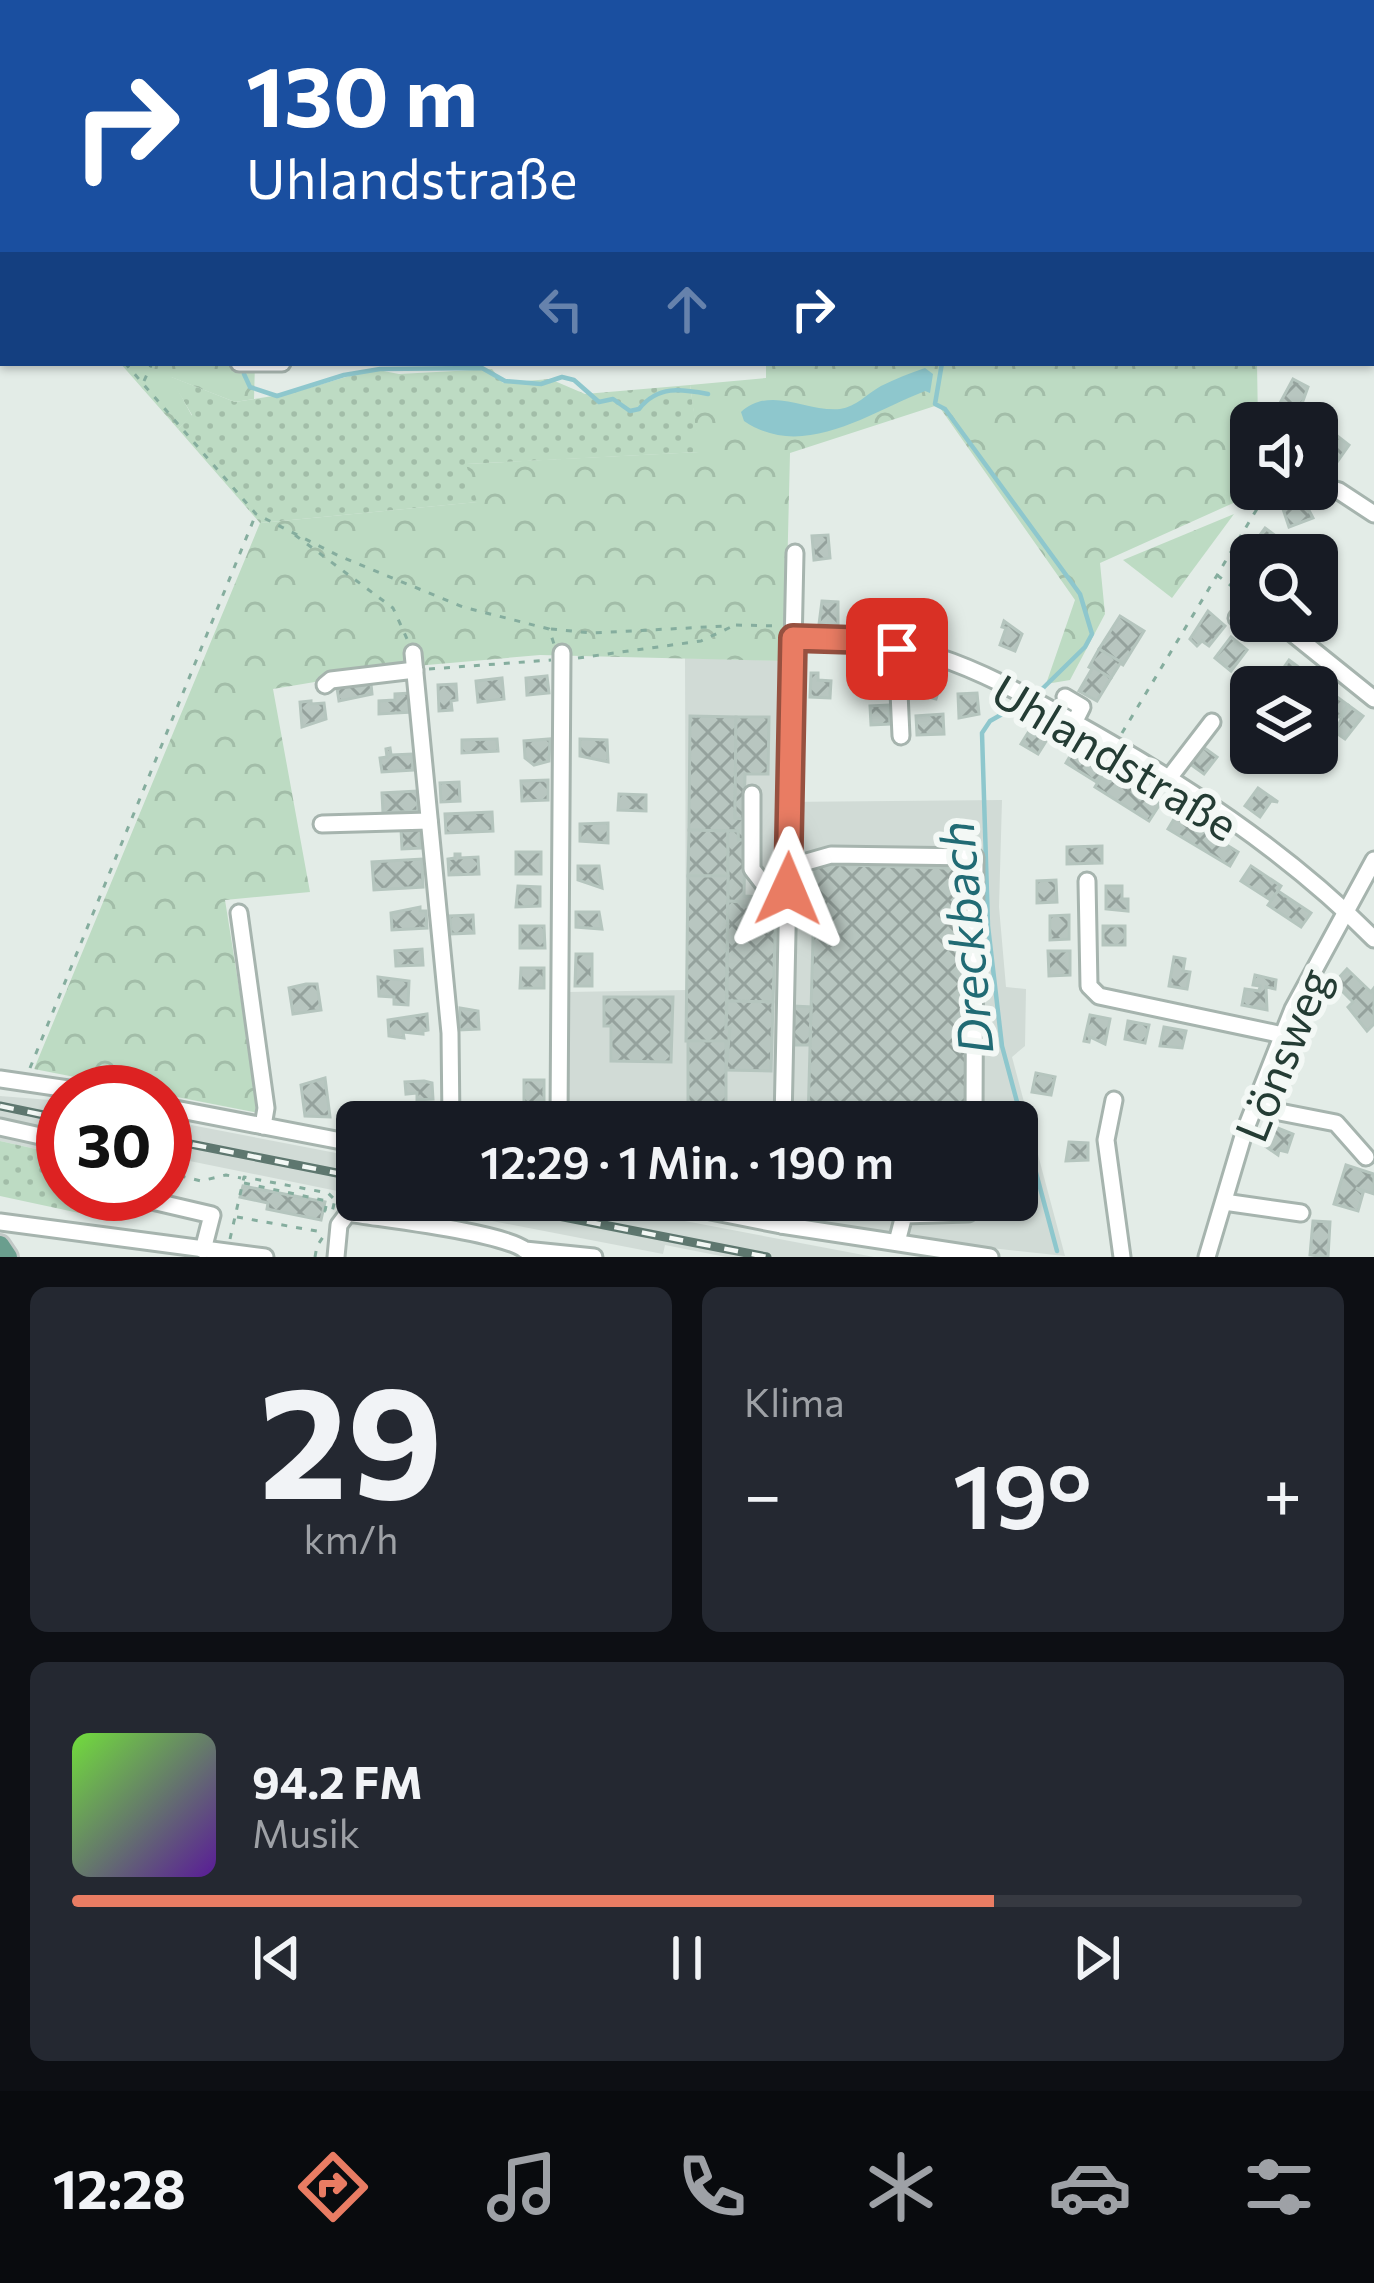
<!DOCTYPE html>
<html lang="de">
<meta charset="utf-8">
<style>
:root{--surface:#171b24;--page:#242831;--text:#f1f3f6;--muted:#9ea1a6;--line:#363941;--accent:#e97c63}
body{margin:0;font-family:Commissioner,sans-serif;background:var(--page);color:var(--text);height:100vh;display:flex;flex-direction:column;font-size:45px;white-space:nowrap}
*{box-sizing:border-box;margin:0}
p{font-size:39px;color:var(--muted)}
.icon{flex:none;width:66px;height:66px;fill:none;stroke:currentColor;stroke-width:2;stroke-linecap:round;stroke-linejoin:round}
.map{position:relative;height:1257px;overflow:hidden}
.drawer{display:flex;flex-direction:column;gap:30px;padding:30px;background:#0d0f14;flex:1}
.drawer>*{flex:none}
.guide{position:absolute;left:0px;top:0px;width:1374px;height:366px;box-shadow:0 3px 9px #0004;background:#1a4fa0;color:#fff;overflow:hidden}
.fabs{position:absolute;left:1230px;top:402px;display:grid;gap:24px}
.fabs a{display:grid;place-items:center;width:108px;height:108px;border-radius:18px;background:var(--surface);box-shadow:0 3px 9px #0004;font-size:60px}
.speed{position:absolute;left:36px;top:1065px;display:flex;gap:24px;font-size:60px;font-weight:700;text-align:center}
.speed>*{display:grid;place-content:center;width:156px;height:156px;border-radius:50%;background:var(--surface);box-shadow:0 3px 9px #0004;line-height:1}
.speed .limit{border:18px solid #d22;background:#fff;color:#111}
.pin{position:absolute;display:grid;place-items:center;width:102px;height:102px;color:#fff;margin:-51px;border-radius:24px;box-shadow:0 6px 18px #0006}
.me{position:absolute;width:132px;margin:-66px;rotate:1deg;stroke-linejoin:round;filter:drop-shadow(0 0 9px #0008)}
.turn{display:flex;align-items:center;gap:42px;height:252px;padding:0 48px;font-size:54px}
.turn .icon{width:156px;height:156px;stroke-width:2.5}
.turn b{display:block;font-size:84px;line-height:102px}
.lanes{display:flex;align-items:center;height:114px;padding:0 48px;background:#0003;justify-content:center;gap:60px;direction:ltr}
.lanes .off{opacity:.35}
.big{font-size:90px;font-weight:600;line-height:1.1}
.drawer .card{flex:1;display:flex;flex-direction:column;justify-content:center;gap:18px;min-width:0;padding:0 42px;border-radius:18px;background:var(--page)}
.drawer .dial{align-items:center;gap:0}
.dial b{font-size:156px;line-height:1}
.song{display:flex;align-items:center;gap:36px}
.cover{width:144px;height:144px;border-radius:18px;background:linear-gradient(135deg,hsl(100 70% 55%),hsl(270 70% 35%))}
.played{height:12px;border-radius:6px;background:linear-gradient(90deg,var(--accent) 75%,var(--line) 75%)}
.keys{display:flex;justify-content:space-around;direction:ltr}
.heat{display:flex;justify-content:space-between;align-items:center;font-size:66px;direction:ltr}
.drawer .tiles{flex:1;display:grid;gap:30px;grid-template-columns:1fr 1fr}
.card:last-child{grid-column:span 2}
.trip{position:absolute;left:336px;top:1101px;width:702px;height:120px;border-radius:18px;background:var(--surface);box-shadow:0 3px 9px #0004;font-weight:600;line-height:120px;text-align:center}
.tab-bar{display:flex;height:192px;justify-content:space-around;align-items:center;background:#090b0e;color:var(--muted)}
.tab-bar .icon{width:84px;height:84px}
.tab-bar .selected{color:var(--accent)}
.tab-bar b{font-size:54px;color:var(--text)}
.map>svg:first-child{display:block}
.built{fill:#d1dbd6}
.grass{fill:url(#grass-dots)}
.forest{fill:url(#forest-crowns)}
.water{fill:#8ec7cd}
.lines{fill:none;stroke-linecap:round;stroke-linejoin:round}
.stream{stroke:#8ec7cd;stroke-width:4.5}
.building{fill:url(#building-cross-hatch);stroke:#b5c5be;stroke-width:3}
.minor-casing{stroke:#a6b4ae;stroke-width:21}
.major-casing{stroke:#c2c8c6;stroke-width:24}
.highway-casing{stroke:#c2c8c6;stroke-width:27}
.path{stroke:#85ad9e;stroke-width:3;stroke-dasharray:6 9;stroke-linecap:butt}
.minor{stroke:#fff;stroke-width:15}
.major{stroke:#6a9e8e;stroke-width:18}
.highway{stroke:#316658;stroke-width:21}
.rail-casing{stroke:#5e776f;stroke-width:9}
.rail{stroke:#f3f8f5;stroke-width:4.5;stroke-dasharray:14;stroke-linecap:butt}
.route-casing{stroke:#975140;stroke-width:30}
.route{stroke:#e97c63;stroke-width:21}
.labels{text-anchor:middle;dominant-baseline:central;stroke-width:12;stroke-linejoin:round;paint-order:stroke}
.street-label{font-size:45px;fill:#243c34;stroke:#f3f8f5}
.water-label{font-size:48px;font-style:italic;fill:#216b74;stroke:#f3f8f5}
</style>
<div class="map">
<svg width="1374" height="1257" viewBox="0 0 1374 1257">
<defs>
<pattern id="grass-dots" width="8" height="8" patternUnits="userSpaceOnUse" patternTransform="scale(3)"><rect width="8" height="8" fill="#bddbc3"/><path d="M2 2h.1M6 6h.1" fill="none" stroke="#a2bda8" stroke-width="1.8" stroke-linecap="round"/></pattern>
<pattern id="forest-crowns" width="20" height="18" patternUnits="userSpaceOnUse" patternTransform="scale(3)"><rect width="20" height="18" fill="#bddbc3"/><path d="M2 6a3 3 0 1 1 6 0M12 15a3 3 0 1 1 6 0" fill="none" stroke="#a2bda8"/></pattern>
<pattern id="building-cross-hatch" width="8" height="8" patternUnits="userSpaceOnUse" patternTransform="scale(3)"><rect width="8" height="8" fill="#b8c6c0"/><path d="M0 0l8 8M0 8l8-8" fill="none" stroke="#95a29d"/></pattern>
</defs>
<rect width="100%" height="100%" fill="#e3ece7"/>
<!-- built -->
<g class="built">
<path d="M685,658L785,661L782,802L1002,800L999,907L1006,987L1026,989L1025,1046L1012,1057L1065,1256L954,1244L699,1200H1017V1122H567L568,992L686,990Z"/>
<path d="M0,1096L63,1101V1155L0,1141Z"/>
<path d="M165,1120L357,1157V1195L165,1156Z"/>
<path d="M383,1200H574L874,1257H726L665,1245L663,1254Z"/>
</g>
<!-- grass -->
<g class="grass">
<path d="M373,369L399,374L492,369L503,383L550,379L585,394L690,385L700,452L467,464L478,502L260,523L178,429L192,415L169,376L235,402L292,393Z"/>
<path d="M0,1141L63,1155V1194H97L93,1216L0,1196Z"/>
</g>
<!-- forest -->
<g class="forest">
<path d="M294,0H822L829,3H296Z"/>
<path d="M984,0H1374V136L1371,3Z"/>
<path d="M120,363H255L254,399L235,402L171,377L192,416L178,429Z"/>
<path d="M766,363H1257L1258,423H1251V489L1260,491L1100,563L1105,614L1070,680L1046,684L1075,600L938,405L790,453L785,661L540,655L404,667L273,689L310,892L225,900L259,1113L34,1069L260,523L477,502L466,464L699,452L690,385L766,378Z"/>
<path d="M1234,514L1172,598L1123,560Z"/>
</g>
<!-- water -->
<path class="water" d="M925,368L933,374L930,393L925,391C869,413 802,461 744,421L741,412C771,385 806,412 840,409C856,407 868,393 881,386C895,379 910,373 925,368Z"/>
<g class="lines">
<!-- stream -->
<g class="stream">
<path d="M298,0L301,3"/>
<path d="M157,3L158,0"/>
<path d="M410,3V0"/>
<path d="M1018,3L1019,0"/>
<path d="M942,363L935,404L945,409L1080,594L1092,634L1085,647L1039,692"/>
<path d="M244,374L250,387L277,396L344,375L380,369L482,368L505,381L541,384L562,377L574,380L599,402L613,399L630,411L639,409C658,385 681,389 708,394"/>
<path d="M1020,704L990,721L982,733L988,926L1002,1046L1057,1251"/>
</g>
</g>
<!-- building -->
<g class="building">
<path d="M1293,379L1308,387L1299,412L1280,403Z"/>
<path d="M1336,435L1349,445L1335,465L1321,455Z"/>
<path d="M1303,499L1313,518L1289,527L1282,506Z"/>
<path d="M1265,528L1281,540L1270,555L1252,546Z"/>
<path d="M828,535L830,558L814,560L812,536Z"/>
<path d="M822,601L838,602V625L819,624Z"/>
<path d="M1208,611L1225,626L1209,646L1202,641L1197,646L1190,639Z"/>
<path d="M1120,616L1144,631L1123,665L1099,649Z"/>
<path d="M1004,621L1022,634L1015,651L1000,645L1006,628L1002,627Z"/>
<path d="M1231,637L1247,650L1231,671L1215,658Z"/>
<path d="M1099,649L1121,662L1111,678L1089,667Z"/>
<path d="M1289,660L1304,671L1292,687H1282L1279,685L1285,677L1280,673Z"/>
<path d="M1093,667L1111,678L1097,701L1079,691Z"/>
<path d="M917,672L942,679L936,699L911,693Z"/>
<path d="M811,673H818V680L831,681L830,698L810,697Z"/>
<path d="M547,676L549,693L527,695L526,678Z"/>
<path d="M502,678L504,699L478,702L476,681Z"/>
<path d="M363,681V685L371,684L372,694L339,701L337,688Z"/>
<path d="M456,684L457,700L451,701L452,710L439,711L438,685Z"/>
<path d="M411,693L412,712L379,714V701L395,700V694Z"/>
<path d="M977,693L979,714L959,718L958,694Z"/>
<path d="M1333,694L1348,705L1339,717L1332,712L1326,721L1317,714V709L1324,706Z"/>
<path d="M311,701V704L324,703L326,719L302,727L300,702Z"/>
<path d="M889,705L890,724L871,725L870,706Z"/>
<path d="M1348,705L1363,716L1345,739L1335,732Z"/>
<path d="M943,714L944,734L917,735L916,716Z"/>
<path d="M690,716L736,717L735,818L745,819V840H738V831L689,830Z"/>
<path d="M736,717H769L768,774H745L744,819L735,818Z"/>
<path d="M1031,728L1048,738L1038,754L1021,744Z"/>
<path d="M497,739L498,751L462,753V740Z"/>
<path d="M550,739L549,761L534,765L525,758L524,741Z"/>
<path d="M580,739L607,740L608,762L580,756Z"/>
<path d="M1076,746L1108,765L1098,783L1066,763Z"/>
<path d="M1203,747L1217,757L1204,774L1190,764Z"/>
<path d="M390,748L391,755L412,754L413,770L382,772L380,758L387,757L386,749Z"/>
<path d="M1105,770L1160,804L1149,821L1095,787Z"/>
<path d="M548,780V800L522,801L521,781Z"/>
<path d="M459,782L460,801L441,802L440,783Z"/>
<path d="M1258,788L1278,802L1271,801L1260,817L1245,806Z"/>
<path d="M417,791L418,811L383,813L382,793Z"/>
<path d="M619,794L646,795V811L618,810Z"/>
<path d="M492,812L493,831L446,833L445,814Z"/>
<path d="M1177,814L1238,852L1230,866L1168,829Z"/>
<path d="M608,823V843L580,841V824Z"/>
<path d="M420,828L421,848L402,849L401,829Z"/>
<path d="M689,830L728,831V876H688Z"/>
<path d="M728,831H738V840H745L744,896L765,897L776,907L742,906V902L728,901Z"/>
<path d="M1102,846V863L1067,864V847Z"/>
<rect x="516" y="852" width="25" height="22"/>
<path d="M455,854H460V858L478,857L479,874L449,875L448,859L455,858Z"/>
<path d="M422,859L423,887L374,890L372,862Z"/>
<path d="M815,864L973,869L966,1122H808Z"/>
<path d="M578,866H599L602,888L578,880Z"/>
<path d="M1251,866L1281,886L1272,901L1241,881Z"/>
<path d="M688,876H728L726,1028H730V1042L686,1041Z"/>
<path d="M1056,880L1057,902L1037,903V881Z"/>
<path d="M518,886L540,887V906L516,907Z"/>
<path d="M1106,886H1122V899H1128V911L1106,909Z"/>
<path d="M1278,891L1311,913L1301,927L1268,905Z"/>
<path d="M728,901L742,902V906L776,907L773,1002L727,1001Z"/>
<path d="M420,907V911H426L427,928L392,930L391,913Z"/>
<path d="M576,912H599L602,929L576,927Z"/>
<path d="M473,915L474,933L451,934L450,916Z"/>
<path d="M1069,915V939L1050,940V916Z"/>
<path d="M520,926H544L545,948H520Z"/>
<rect x="1103" y="926" width="22" height="19"/>
<path d="M422,949L423,965L396,966L395,951Z"/>
<path d="M1048,951H1070V975L1049,976Z"/>
<path d="M576,954H592V986H575Z"/>
<path d="M1174,957L1185,959L1183,971L1190,972L1187,989L1169,986Z"/>
<path d="M521,968H544V988H520Z"/>
<path d="M1347,969L1371,992L1374,988V1024L1367,1031L1348,1007L1353,1002L1334,983Z"/>
<path d="M1255,975L1276,980L1275,989L1266,987L1267,1010L1242,1005L1245,989L1259,991L1260,986L1253,985Z"/>
<path d="M378,977L409,981L408,1005L394,1004V997L379,996Z"/>
<path d="M306,984H317L321,1010L293,1014L289,988Z"/>
<path d="M604,997H673L671,1062L611,1061V1026H604Z"/>
<path d="M727,1001L773,1002L771,1071L726,1070L730,1028H726Z"/>
<path d="M793,1006L811,1007L810,1045H792Z"/>
<path d="M460,1008L478,1011L479,1029L459,1030Z"/>
<path d="M427,1014L428,1030L423,1031V1034L403,1032L404,1038L389,1036L388,1020Z"/>
<path d="M1090,1015L1110,1019L1105,1044L1090,1037L1089,1042L1084,1041Z"/>
<path d="M1128,1021L1149,1025L1145,1043L1125,1039Z"/>
<path d="M1164,1027L1186,1031L1182,1048L1160,1046Z"/>
<rect x="688" y="1041" width="38" height="81"/>
<path d="M1036,1073L1055,1077L1051,1095L1032,1092Z"/>
<path d="M325,1078L330,1117L305,1116L301,1085Z"/>
<path d="M524,1080H544V1106L524,1105Z"/>
<path d="M424,1081L432,1083L433,1099L417,1100V1093L406,1094L405,1082Z"/>
<path d="M574,1107L688,1108V1122H574Z"/>
<path d="M1268,1124L1293,1134L1287,1152L1279,1150L1278,1155L1262,1144Z"/>
<path d="M1069,1142L1088,1143V1160L1066,1161Z"/>
<path d="M1346,1165L1374,1174V1194L1356,1188L1363,1193L1358,1211L1334,1204Z"/>
<path d="M243,1186L325,1202L321,1220L267,1209L268,1203L240,1197Z"/>
<path d="M806,1200H836V1214L806,1210Z"/>
<path d="M1313,1221L1330,1222L1328,1257L1310,1255Z"/>
</g>
<g class="lines">
<defs>
<g id="minor">
<path d="M0,118L3,122"/>
<path d="M1371,344L1374,343"/>
<path d="M239,363H282"/>
<path d="M1317,485L1339,491L1374,514"/>
<path d="M1251,601L1237,618L1253,631L1280,623"/>
<path d="M1277,621L1374,699"/>
<path d="M793,638C841,640 891,642 938,657C984,672 1028,697 1070,720C1178,780 1286,850 1374,939"/>
<path d="M897,649L901,736"/>
<path d="M413,653L450,1033L451,1122"/>
<path d="M325,685L331,680L415,670"/>
<path d="M1065,697L1082,707L1074,723"/>
<path d="M1169,778L1212,722"/>
<path d="M752,794V869L765,886L788,889"/>
<path d="M322,824L429,821"/>
<path d="M789,867L831,855L975,857L974,1122"/>
<path d="M1087,881L1089,986L1099,996L1283,1035"/>
<path d="M239,913L266,1108L263,1126"/>
<path d="M0,1079L89,1092"/>
<path d="M1114,1100L1106,1140L1122,1257"/>
<path d="M165,1107L357,1144"/>
<path d="M1254,1107L1336,1123L1366,1157"/>
<path d="M559,1122L562,653"/>
<path d="M783,1122L795,553"/>
<path d="M0,1127L63,1141"/>
<path d="M122,1194L212,1215L203,1250"/>
<path d="M655,1200L781,1225L990,1257"/>
<path d="M1224,1202L1301,1213"/>
<path d="M0,1222L265,1257"/>
<path d="M781,1225L782,1200"/>
<path d="M897,1242L904,1215L968,1213L991,1200"/>
<path d="M336,1257L339,1225L348,1213C383,1219 502,1232 525,1250L594,1257"/>
<path d="M1207,1257L1244,1133L1293,1009L1374,860"/>
</g>
<path id="major" d="M0,1245L8,1257"/>
<g id="highway">
<path d="M860,0L867,3"/>
<path d="M918,0L924,3"/>
<path d="M1371,158H1374"/>
<path d="M1371,181L1374,182"/>
</g>
</defs>
<!-- minor casing -->
<use href="#minor" class="minor-casing"/>
<!-- major casing -->
<use href="#major" class="major-casing"/>
<!-- highway casing -->
<use href="#highway" class="highway-casing"/>
<!-- path -->
<g class="path">
<path d="M0,296L3,298"/>
<path d="M125,363L256,514L339,556L463,607L549,629L554,644"/>
<path d="M144,381L152,363"/>
<path d="M295,535L393,608L408,641"/>
<path d="M1217,575L1238,591"/>
<path d="M736,625L780,626"/>
<path d="M551,629L591,633L727,626"/>
<path d="M578,658L701,641L733,626"/>
<path d="M429,669L551,660"/>
<path d="M1122,733L1269,489"/>
<path d="M30,1068L256,514"/>
<path d="M165,1172L201,1181L226,1175L241,1178"/>
<path d="M244,1183L327,1201L325,1211L332,1212L335,1200"/>
<path d="M237,1217L322,1232"/>
<path d="M230,1239L244,1177L328,1193L338,1203"/>
<path d="M315,1257L317,1246L325,1234"/>
</g>
<!-- minor -->
<use href="#minor" class="minor"/>
<!-- major -->
<use href="#major" class="major"/>
<!-- highway -->
<use href="#highway" class="highway"/>
<defs>
<g id="rail">
<path d="M0,1106L63,1119"/>
<path d="M165,1139L357,1177"/>
<path d="M477,1200L767,1257"/>
</g>
</defs>
<!-- rail casing -->
<use href="#rail" class="rail-casing"/>
<!-- rail -->
<use href="#rail" class="rail"/>
</g>
<g class="lines">
<defs>
<path id="route" d="M788,889L793,638L857,640L897,649"/>
</defs>
<!-- route casing -->
<use href="#route" class="route-casing"/>
<!-- route -->
<use href="#route" class="route"/>
</g>
<g class="labels">
<!-- street labels -->
<g class="street-label">
<text transform="translate(1116 756) rotate(31)">Uhlandstraße</text>
<text transform="translate(1281 1054) rotate(-68)">Lönsweg</text>
</g>
<!-- water labels -->
<g class="water-label">
<text transform="translate(964 938) rotate(-95)">Dreckbach</text>
</g>
</g>
</svg>
<div class="fabs">
<a><svg class="icon" aria-label="sound" viewBox="0 0 24 24"><path d="M4 9h4l5-4v14l-5-4H4zM17 9q2 3 0 6"/></svg></a>
<a><svg class="icon" aria-label="search" viewBox="0 0 24 24"><circle cx="10" cy="10" r="6"/><path d="M15 15l6 6"/></svg></a>
<a><svg class="icon" aria-label="layers" viewBox="0 0 24 24"><path d="M12 4l9 5-9 5-9-5zM3 14l9 5 9-5"/></svg></a>
</div>
<div class="speed"><div class="limit">30</div></div>
<div class="pin" style="left:897px;top:649px;background:#d93025"><svg class="icon" aria-label="arrive" viewBox="0 0 24 24"><path d="M6 21V4h12l-3 4 3 4H6"/></svg></div>
<svg class="me" style="left:788px;top:889px" viewBox="-20 -20 40 40"><path d="M0-17L14 15 0 8-14 15z" fill="#e97c63" stroke="#fff" stroke-width="4"/></svg>
<div class="trip">12:29 · 1 Min. · 190 m</div>
<div class="guide">
<div class="turn"><svg class="icon" aria-label="right" viewBox="0 0 24 24"><path d="M7 20v-9h11M14 6l5 5-5 5"/></svg><div><b>130 m</b>Uhlandstraße</div></div>
<div class="lanes"><svg class="icon off" aria-label="left" viewBox="0 0 24 24"><path d="M17 20v-9H6M10 6l-5 5 5 5"/></svg><svg class="icon off" aria-label="ahead" viewBox="0 0 24 24"><path d="M12 20V5M6 11l6-6 6 6"/></svg><svg class="icon" aria-label="right" viewBox="0 0 24 24"><path d="M7 20v-9h11M14 6l5 5-5 5"/></svg></div>
</div>
</div>
<section class="drawer">
<div class="tiles">
<div class="card dial"><b>29</b><p>km/h</p></div>
<div class="card"><p>Klima</p>
<div class="heat"><a>−</a><b class="big">19°</b><a>+</a></div>
</div>
<div class="card">
<div class="song"><i class="cover"></i><div><b>94.2 FM</b><p>Musik</p></div></div>
<div class="played"></div>
<div class="keys"><svg class="icon" aria-label="previous" viewBox="0 0 24 24"><path d="M18 5L8 12l10 7zM5 5v14"/></svg><svg class="icon" aria-label="pause" viewBox="0 0 24 24"><path d="M8 5v14M16 5v14"/></svg><svg class="icon" aria-label="next" viewBox="0 0 24 24"><path d="M6 5l10 7-10 7zM19 5v14"/></svg></div>
</div>
</div>
</section>
<nav class="tab-bar">
<b>12:28</b>
<svg class="icon selected" aria-label="directions" viewBox="0 0 24 24"><path d="M12 3l9 9-9 9-9-9zM9 14v-3h6M13 9l2 2-2 2"/></svg>
<svg class="icon" aria-label="music" viewBox="0 0 24 24"><path d="M9 18V5l10-2v13"/><circle cx="6" cy="18" r="3"/><circle cx="16" cy="16" r="3"/></svg>
<svg class="icon" aria-label="phone" viewBox="0 0 24 24"><path d="M5 4h4l2 5-3 2q2 4 5 5l2-3 5 2v4C11 20 4 13 5 4z"/></svg>
<svg class="icon" aria-label="climate" viewBox="0 0 24 24"><path d="M12 3v18M4 7l16 10M4 17L20 7"/></svg>
<svg class="icon" aria-label="car" viewBox="0 0 24 24"><path d="M5 17H2v-5l4-1 3-4h7l3 4 3 1v5h-3M9 17h6M6 11h13"/><circle cx="7" cy="17" r="2"/><circle cx="17" cy="17" r="2"/></svg>
<svg class="icon" aria-label="filters" viewBox="0 0 24 24"><path d="M4 7h16M4 17h16"/><circle cx="9" cy="7" r="2"/><circle cx="15" cy="17" r="2"/></svg>
</nav>
